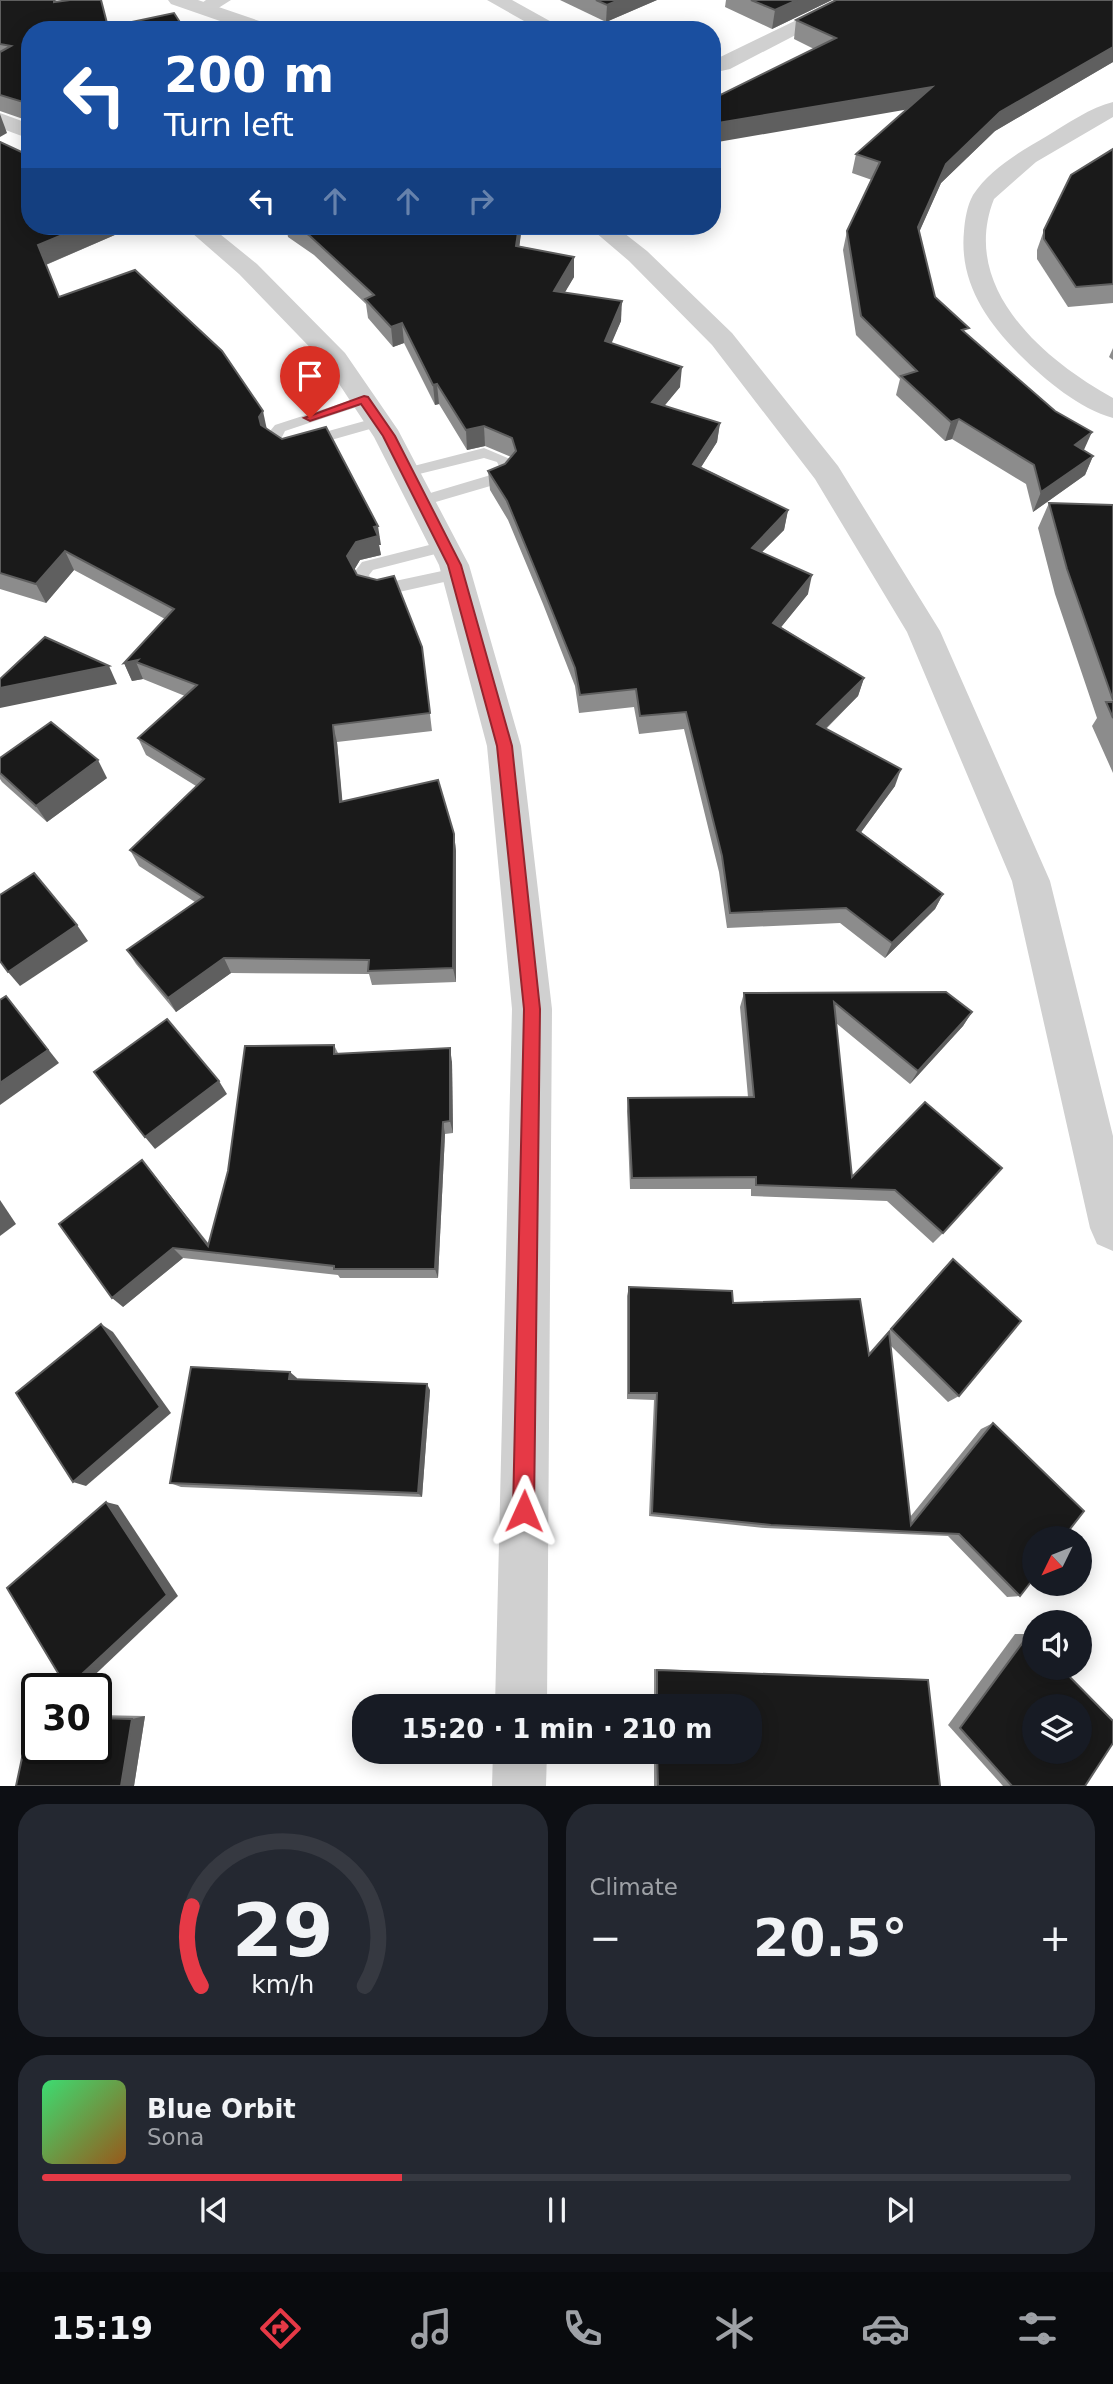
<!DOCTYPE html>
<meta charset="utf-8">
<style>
:root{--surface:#171b24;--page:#242831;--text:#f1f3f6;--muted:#9ea1a6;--line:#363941;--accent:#e63946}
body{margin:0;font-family:"DejaVu Sans",sans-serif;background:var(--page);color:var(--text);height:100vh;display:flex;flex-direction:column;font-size:26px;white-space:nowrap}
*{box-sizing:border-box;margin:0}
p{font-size:23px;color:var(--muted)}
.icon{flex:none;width:38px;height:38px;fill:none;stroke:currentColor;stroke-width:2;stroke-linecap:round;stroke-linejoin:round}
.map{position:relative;height:1786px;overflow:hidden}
.side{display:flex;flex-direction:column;gap:18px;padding:18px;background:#0d0f14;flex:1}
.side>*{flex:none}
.hud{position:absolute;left:21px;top:21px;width:700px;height:214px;border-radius:28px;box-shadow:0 4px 18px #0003;background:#1a4fa0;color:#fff;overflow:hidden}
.needle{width:46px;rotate:227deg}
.buttons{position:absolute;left:1022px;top:1526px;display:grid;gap:14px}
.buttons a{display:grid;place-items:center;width:70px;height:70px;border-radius:50%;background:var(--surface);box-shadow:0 4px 18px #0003;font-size:35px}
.speed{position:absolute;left:21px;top:1673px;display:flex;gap:14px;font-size:35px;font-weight:700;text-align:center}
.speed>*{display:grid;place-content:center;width:91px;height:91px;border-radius:50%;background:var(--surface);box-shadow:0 4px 18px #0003;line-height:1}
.speed .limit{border:4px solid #111;border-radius:10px;background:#fff;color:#111}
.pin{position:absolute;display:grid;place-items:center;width:60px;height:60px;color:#fff;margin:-72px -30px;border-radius:50% 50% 50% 0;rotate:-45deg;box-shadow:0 0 7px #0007}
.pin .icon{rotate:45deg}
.me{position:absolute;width:77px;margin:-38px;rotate:1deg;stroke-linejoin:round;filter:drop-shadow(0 0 5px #0008)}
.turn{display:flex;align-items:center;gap:24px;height:147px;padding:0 28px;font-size:32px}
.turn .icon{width:91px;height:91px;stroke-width:2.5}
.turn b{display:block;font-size:49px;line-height:60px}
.lanes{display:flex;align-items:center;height:66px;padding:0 28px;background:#0003;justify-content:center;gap:35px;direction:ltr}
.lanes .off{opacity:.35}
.big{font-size:52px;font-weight:600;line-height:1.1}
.side .card{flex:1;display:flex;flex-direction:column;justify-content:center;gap:10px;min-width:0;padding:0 24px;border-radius:28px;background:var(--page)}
.side .dial{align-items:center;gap:0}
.dial svg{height:182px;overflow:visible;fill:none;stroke:var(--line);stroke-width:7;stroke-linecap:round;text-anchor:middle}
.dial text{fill:var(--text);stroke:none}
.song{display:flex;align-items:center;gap:21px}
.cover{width:84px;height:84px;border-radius:10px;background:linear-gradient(135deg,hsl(140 70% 55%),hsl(30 70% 35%))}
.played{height:7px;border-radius:4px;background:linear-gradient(90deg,var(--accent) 35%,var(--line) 35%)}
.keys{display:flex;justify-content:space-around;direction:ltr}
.heat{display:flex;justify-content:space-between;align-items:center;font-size:38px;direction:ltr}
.side .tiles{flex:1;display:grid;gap:18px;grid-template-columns:1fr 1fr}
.card:last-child{grid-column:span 2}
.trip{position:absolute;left:352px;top:1694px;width:410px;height:70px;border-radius:28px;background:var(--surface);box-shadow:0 4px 18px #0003;font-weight:600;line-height:70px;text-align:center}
.menu{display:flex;height:112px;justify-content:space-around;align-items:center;background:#090b0e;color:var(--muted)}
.menu .icon{width:49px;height:49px}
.menu .on{color:var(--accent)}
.menu b{font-size:32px;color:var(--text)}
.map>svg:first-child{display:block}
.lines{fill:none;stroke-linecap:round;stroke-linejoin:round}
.service{fill:#d0d0d0;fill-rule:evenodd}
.minor{fill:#d0d0d0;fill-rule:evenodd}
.tertiary{fill:#d0d0d0;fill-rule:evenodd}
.wall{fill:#8c8c8c}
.shaded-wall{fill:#5f5f5f}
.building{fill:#1a1a1a;stroke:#5f5f5f;stroke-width:2;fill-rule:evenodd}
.route{fill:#e63946;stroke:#96252e;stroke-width:2}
</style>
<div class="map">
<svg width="1113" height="1786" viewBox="0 0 1113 1786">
<rect width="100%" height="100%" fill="#fff"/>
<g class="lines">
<!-- service -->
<g class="service">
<path d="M364,396L371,400L369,403L285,431L281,439L296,440L379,417L384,419V425L296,450L284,451L267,442L266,436L275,425Z"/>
<path d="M484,448L510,459L515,469L504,482L422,506L417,505V497L494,474L500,468L497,462L484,458L407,477L402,475V469Z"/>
<path d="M445,541L453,546L451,550L373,570L369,575L373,583L381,584L456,568L462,570V578L381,596L361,591L353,574L362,562Z"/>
</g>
<!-- minor -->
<g class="minor">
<path d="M206,0H231L212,12H198L195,8Z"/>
<path d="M487,0H512L566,30H540Z"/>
<path d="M838,0H863L730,69L712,73V61Z"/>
<path d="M1113,102V117L1036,162L994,199C959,288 1044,360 1113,398V418C1080,409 1045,380 1021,356C986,321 959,282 964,231C965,219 967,206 973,195C990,169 1021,151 1047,136C1067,124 1091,107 1113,102Z"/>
<path d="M0,113L30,124V139L0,128Z"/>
<path d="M184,226H210L257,264L345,353L398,430L469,565L521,746L552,1009L547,1706H495L512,1009L487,746L439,565L374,437L326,364L239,274Z"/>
<path d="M493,1752H547L546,1786H492Z"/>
</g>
<!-- tertiary -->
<g class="tertiary">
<path d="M168,0H198L274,26L277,30H246L171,4Z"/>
<path d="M588,226H615L647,251L732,333L838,466L940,631L1050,881L1113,1136V1251L1097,1244L1090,1228L1012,881L907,632L815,479L712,345L629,261Z"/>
</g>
</g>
<!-- wall -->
<g class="wall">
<path d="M0,0H56L57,2L108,27L185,30H30L29,121L0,111Z"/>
<path d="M560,0H657L606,22Z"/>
<path d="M726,0H832L772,29L725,7Z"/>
<path d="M1113,0V62L995,131L941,183L919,232L935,297L967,334L1084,450L1093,456L1085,475L1033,512L1026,484L952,439L945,441L896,395L900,379L856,335L843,250L847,231L872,180L852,173L856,154L906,110L814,49L794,39L796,20Z"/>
<path d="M0,142L124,231L46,265L59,297L267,429L381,545H379L381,555L360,560L354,570L357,575L422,647L432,731L337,742L342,801L454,834L456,851V982L372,985L369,974L231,973L176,1012L136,964L127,950L195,902L139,866L130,850L196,786L146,755L138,738L185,696L143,679L132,681L124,663L165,619L74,570L46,603L0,589Z"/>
<path d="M1113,149V303L1068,307L1037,259V250L1044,230Z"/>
<path d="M286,226H522L519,246L574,257V277L564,293L621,321L611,343L680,387L664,406L720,423L717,442L701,467L788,510L784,530L762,552L808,594L781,627L864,678L858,696L826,729L895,786L861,832L943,894L935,909L885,958L840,923L727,928L719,872L684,729L639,734L634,707L579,713L575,686L543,604L508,520L490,490L488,471L505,464L511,457L485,446L467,450L439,404L435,405L404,343L393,347L368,318L366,304L314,255L288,237Z"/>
<path d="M1113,348V360L1109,357Z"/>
<path d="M1049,503L1113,505V773L1092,726L1097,718L1055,594L1038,528Z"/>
<path d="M0,758L107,778L47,822L2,782L0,779Z"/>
<path d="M744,993L972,1012L963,1026L910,1084L836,1023L852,1177L925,1102L943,1233L933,1243L887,1201L751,1196V1189H630L627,1111L628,1098L748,1097L740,1007Z"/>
<path d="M334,1045L338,1053L452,1062L453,1133L445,1134L438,1278H340L338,1275L183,1258L123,1307L142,1160L209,1244Z"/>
<path d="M953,1259L959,1396L948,1402L890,1345L910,1517L981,1429L993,1423L1020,1596L1007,1597L948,1536L765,1528L649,1516L654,1400L627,1399V1296L629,1287L733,1303L869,1353L943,1269Z"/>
<path d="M297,1378V1380L430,1390L422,1497L181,1487L170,1483Z"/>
<path d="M1015,1634H1029L1085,1786H1003L948,1725Z"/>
<path d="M654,1669L917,1679L928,1680L940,1786H654V1752H749V1706H654Z"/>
<path d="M37,1715V1748H96V1715L145,1716L134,1786H16L31,1716Z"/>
</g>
<!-- shaded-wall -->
<g class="shaded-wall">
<path d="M619,0H657L606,22L607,5Z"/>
<path d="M797,0H832L772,29L775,10Z"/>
<path d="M1113,47V62L995,131L941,183L913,246L918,227L946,164L1000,112Z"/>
<path d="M932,87L927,106L712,143V124Z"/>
<path d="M30,98V121H29L23,102Z"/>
<path d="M0,114L7,133L0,137Z"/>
<path d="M84,226H123L124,231L45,265L38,245Z"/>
<path d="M519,226H522L517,265L516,246Z"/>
<path d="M574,257V277L554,311V291Z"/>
<path d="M622,301L621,321L604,361L605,341Z"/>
<path d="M402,323L404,343L393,347L391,327Z"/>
<path d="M682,367L680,387L651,422L652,402Z"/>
<path d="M437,384L439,404L435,405L433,385Z"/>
<path d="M263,411L267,430L263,436L259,417Z"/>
<path d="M959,419L952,439L945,441L951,422Z"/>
<path d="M720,423L717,442L691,483L693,464Z"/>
<path d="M484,426L485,446L467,450L466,430Z"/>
<path d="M1092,432L1083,452L1075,445Z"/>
<path d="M1093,456L1085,475L1033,512L1041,492Z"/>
<path d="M788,510L784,530L748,566L752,548Z"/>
<path d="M378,526L381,545H379L381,555L360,560L351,575L347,556L356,542L374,527Z"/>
<path d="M65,551L74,570L46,603L36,584Z"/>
<path d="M812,575L808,594L769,642L773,623Z"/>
<path d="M138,660L136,662L143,679L132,681L124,663Z"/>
<path d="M109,666L117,684L0,708V685Z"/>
<path d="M864,678L858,696L812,742L817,724Z"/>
<path d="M333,725L337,742L344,818L340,802Z"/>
<path d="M98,760L107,778L47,822L36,806Z"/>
<path d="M901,769L895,786L851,846L857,830Z"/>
<path d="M454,834L456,851V982L453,968Z"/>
<path d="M943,894L935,909L885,958L892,943Z"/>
<path d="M77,925L88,941L20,986L8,972Z"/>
<path d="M224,958L231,973L176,1012L168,998Z"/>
<path d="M6,996L59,1063L0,1105V1083Z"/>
<path d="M972,1012L963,1026L910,1084L918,1071Z"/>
<path d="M450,1048L452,1062L453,1133L450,1121Z"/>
<path d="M219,1081L227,1094L155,1149L145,1137Z"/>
<path d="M443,1122L445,1134L438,1278L435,1269Z"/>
<path d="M142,1160L152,1172L217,1255L208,1246Z"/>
<path d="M0,1200L16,1224L0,1236Z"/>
<path d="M173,1248L183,1258L123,1307L112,1298Z"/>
<path d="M101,1324L113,1332L171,1413L86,1486L73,1482Z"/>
<path d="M290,1372L297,1378L296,1386L289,1379Z"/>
<path d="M427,1384L430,1390L422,1497L418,1493Z"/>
<path d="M106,1502L118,1505L178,1596L82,1687L67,1688Z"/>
<path d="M145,1716L134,1786H121L132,1719Z"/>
</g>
<!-- building -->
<g class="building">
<path d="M0,0H54V2L70,0H101L108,27L174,13L185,30H30V98L23,102L0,95V52L11,46L0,44Z"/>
<path d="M596,0H619L607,5Z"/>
<path d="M751,0H797L775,10Z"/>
<path d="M836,0H1113V47L1000,112L946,164L918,227L935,297L969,328L962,330L1055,411L1092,432L1075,445L1093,456L1041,492L1034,465L959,419L951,422L901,376L917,371L861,316L847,231L880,162L856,154L932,87L712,124V99L836,38L796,20Z"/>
<path d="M0,142L30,156V226H84L38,245L59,297L135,270L222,351L263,411L259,417L261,425L282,439L326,427L378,526L374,527L378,536L356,542L347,556L357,575L377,580L394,576L422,647L430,713L333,725L340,802L438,780L454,834L453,968L368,971L369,960L224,958L168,998L127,950L203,897L130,850L204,779L138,738L197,685L136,662L138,660L124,663L174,609L65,551L36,584L0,573Z"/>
<path d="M1113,149V284L1076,287L1044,239V230L1071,175Z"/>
<path d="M296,226H519L516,246L574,257L554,291L622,301L605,341L682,367L652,402L720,423L693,464L788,510L752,548L812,575L773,623L864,678L817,724L901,769L857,830L943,894L892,943L846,908L730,913L722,856L686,712L640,716L636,689L580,695L575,668L542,586L507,501L488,471L505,464L516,451L512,438L484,426L466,430L437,384L433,385L402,323L391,327L365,299L374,295L310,236Z"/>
<path d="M1049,503L1113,505V700L1067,569Z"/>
<path d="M45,637L109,666L0,688V679Z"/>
<path d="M1106,702H1113V718Z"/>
<path d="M51,722L98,760L36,806L0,773V758Z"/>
<path d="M34,873L77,925L8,972L0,961V895Z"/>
<path d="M946,992L972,1012L918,1071L834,1002L852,1177L925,1102L1002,1168L943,1233L895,1190L756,1185V1177L632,1178L628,1098L754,1097L744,993Z"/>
<path d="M6,996L48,1050L0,1083V1000Z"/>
<path d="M167,1019L219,1081L145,1137L94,1072Z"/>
<path d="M334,1045V1054L450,1048V1121L443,1122L435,1269H334V1266L173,1248L112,1298L59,1224L142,1160L208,1246L228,1171L245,1046Z"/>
<path d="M953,1259L1021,1321L959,1396L891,1329Z"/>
<path d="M629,1287L732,1291L733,1303L860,1299L869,1355L889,1332L911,1525L993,1423L1084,1511L1063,1538H1034V1578L1020,1596L959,1534L771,1525L652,1513L657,1393H629Z"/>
<path d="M101,1324L160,1407L73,1482L16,1393Z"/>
<path d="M191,1367L290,1372L289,1379L427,1384L418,1493L170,1483Z"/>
<path d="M106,1502L167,1595L67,1688L7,1588Z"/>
<path d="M1029,1634L1034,1640V1668H1061L1113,1721V1743L1085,1786H1012L960,1728ZM1034,1706H1080V1752H1034Z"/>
<path d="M657,1670L928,1680L940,1786H658L657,1752H749V1706H657Z"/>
<path d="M31,1716H37V1748H96V1718L132,1719L121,1786H16Z"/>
</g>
<!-- route -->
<path class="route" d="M364,396L368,397L395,436L461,565L512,746L540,1009L534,1511L531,1518L524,1522L516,1518L513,1511L524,1009L497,746L448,565L383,436L361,404L310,421L304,418Z"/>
</svg>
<div class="buttons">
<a><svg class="needle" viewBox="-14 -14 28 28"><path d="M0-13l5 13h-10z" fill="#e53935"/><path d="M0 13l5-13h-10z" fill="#9ea1a6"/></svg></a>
<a><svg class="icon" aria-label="sound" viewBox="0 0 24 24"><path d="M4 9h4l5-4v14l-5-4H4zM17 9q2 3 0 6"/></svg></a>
<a><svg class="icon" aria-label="layers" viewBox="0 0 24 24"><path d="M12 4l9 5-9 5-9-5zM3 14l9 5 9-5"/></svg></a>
</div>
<div class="speed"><div class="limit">30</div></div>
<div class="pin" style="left:310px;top:418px;background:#d93025"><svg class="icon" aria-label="arrive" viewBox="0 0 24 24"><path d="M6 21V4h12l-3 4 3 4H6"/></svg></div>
<svg class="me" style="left:524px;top:1511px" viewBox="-20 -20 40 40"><path d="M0-17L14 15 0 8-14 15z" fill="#e63946" stroke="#fff" stroke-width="4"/></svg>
<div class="trip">15:20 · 1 min · 210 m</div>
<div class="hud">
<div class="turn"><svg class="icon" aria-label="left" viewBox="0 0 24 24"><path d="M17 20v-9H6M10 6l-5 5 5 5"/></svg><div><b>200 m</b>Turn left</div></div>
<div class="lanes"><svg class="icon" aria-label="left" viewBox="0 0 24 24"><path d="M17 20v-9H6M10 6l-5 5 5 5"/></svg><svg class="icon off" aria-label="ahead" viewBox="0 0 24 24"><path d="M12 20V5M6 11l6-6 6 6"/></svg><svg class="icon off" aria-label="ahead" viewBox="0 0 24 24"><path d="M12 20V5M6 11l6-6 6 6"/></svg><svg class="icon off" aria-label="right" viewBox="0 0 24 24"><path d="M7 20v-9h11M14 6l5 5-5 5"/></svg></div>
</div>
</div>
<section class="side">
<div class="tiles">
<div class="card dial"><svg viewBox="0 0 100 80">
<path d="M14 69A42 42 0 1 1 86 69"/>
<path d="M14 69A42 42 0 0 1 10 34" stroke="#e63946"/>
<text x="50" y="56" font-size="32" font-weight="700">29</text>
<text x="50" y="72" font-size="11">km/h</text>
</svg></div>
<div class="card"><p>Climate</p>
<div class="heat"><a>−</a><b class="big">20.5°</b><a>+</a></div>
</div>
<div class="card">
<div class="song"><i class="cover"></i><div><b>Blue Orbit</b><p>Sona</p></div></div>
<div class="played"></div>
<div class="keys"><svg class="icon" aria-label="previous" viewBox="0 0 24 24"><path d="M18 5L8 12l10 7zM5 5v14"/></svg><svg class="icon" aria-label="pause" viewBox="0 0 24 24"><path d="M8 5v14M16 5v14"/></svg><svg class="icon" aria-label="next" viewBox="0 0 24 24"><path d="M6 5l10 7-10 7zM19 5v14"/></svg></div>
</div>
</div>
</section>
<nav class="menu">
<b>15:19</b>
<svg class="icon on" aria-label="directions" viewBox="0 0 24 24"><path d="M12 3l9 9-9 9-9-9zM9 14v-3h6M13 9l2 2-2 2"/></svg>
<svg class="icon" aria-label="music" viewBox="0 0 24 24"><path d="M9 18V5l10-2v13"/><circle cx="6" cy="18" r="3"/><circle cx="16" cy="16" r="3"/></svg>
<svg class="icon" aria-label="phone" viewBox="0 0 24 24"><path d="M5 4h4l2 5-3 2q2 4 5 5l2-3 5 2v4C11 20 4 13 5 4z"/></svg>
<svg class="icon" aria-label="climate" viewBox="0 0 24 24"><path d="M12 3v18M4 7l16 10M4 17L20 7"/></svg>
<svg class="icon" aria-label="car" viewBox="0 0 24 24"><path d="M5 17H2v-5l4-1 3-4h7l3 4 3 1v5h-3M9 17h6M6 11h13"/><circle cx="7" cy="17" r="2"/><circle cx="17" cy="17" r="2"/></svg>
<svg class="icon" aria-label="filters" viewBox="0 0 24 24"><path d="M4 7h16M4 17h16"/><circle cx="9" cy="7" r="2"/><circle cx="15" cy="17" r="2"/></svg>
</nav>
